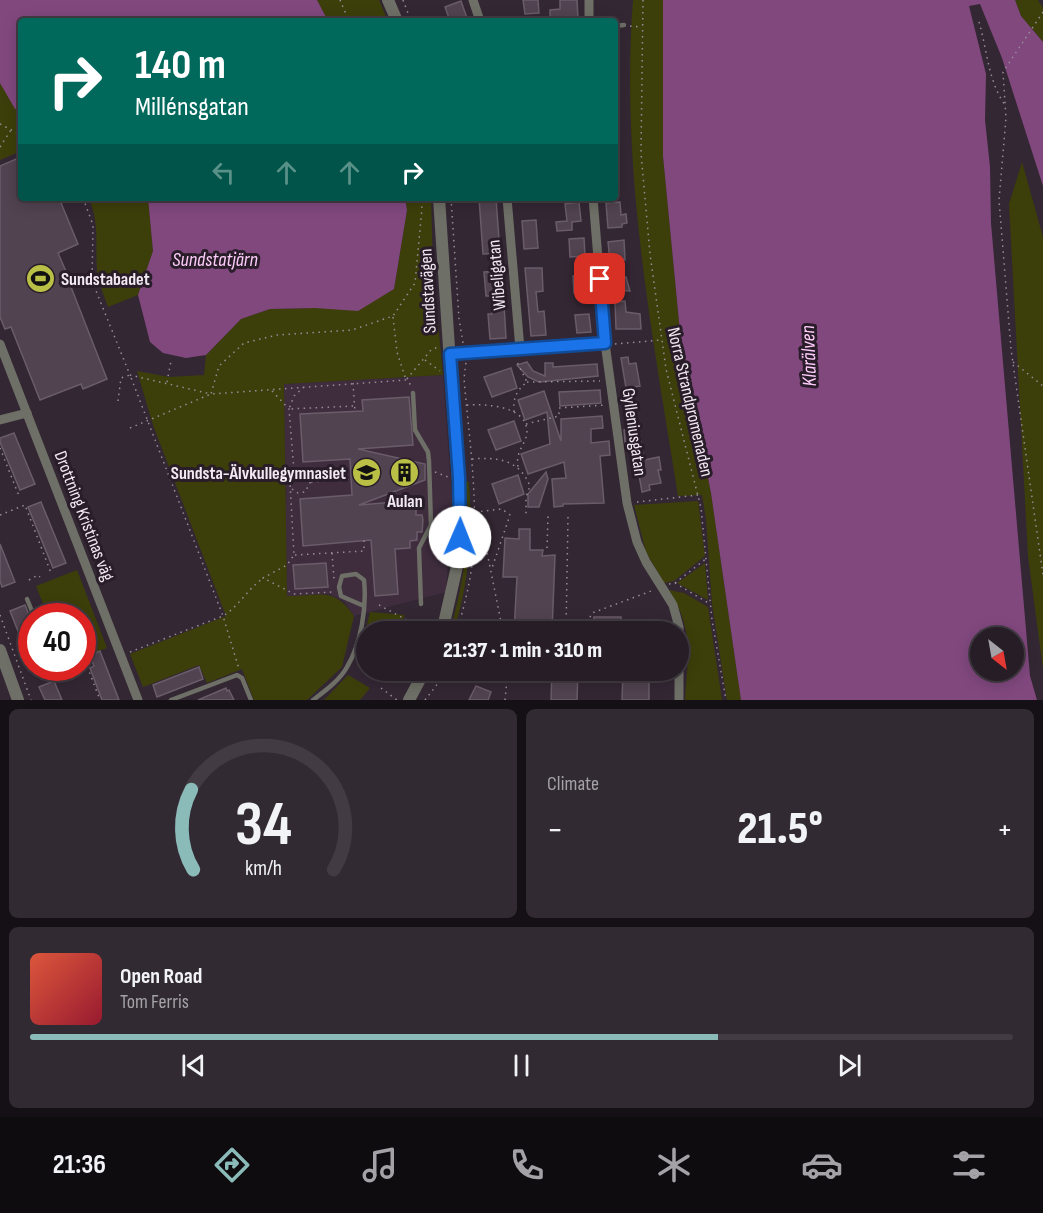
<!DOCTYPE html>
<meta charset="utf-8">
<style>
:root{--surface:#261d26;--page:#322a32;--text:#f1f3f6;--muted:#a4a2a7;--line:#423b43;--accent:#8bbbb9}
body{margin:0;font-family:"Sofia Sans Condensed",sans-serif;background:var(--page);color:var(--text);height:100vh;display:flex;flex-direction:column;font-size:22px;white-space:nowrap}
*{box-sizing:border-box;margin:0}
p{font-size:20px;color:var(--muted)}
.icon{flex:none;width:33px;height:33px;fill:none;stroke:currentColor;stroke-width:2;stroke-linecap:round;stroke-linejoin:round}
.map{position:relative;height:700px;overflow:hidden}
.sheet{display:flex;flex-direction:column;gap:9px;padding:9px;background:#151015;flex:1}
.sheet>*{flex:none}
.banner{position:absolute;left:18px;top:18px;width:600px;height:183px;border-radius:6px;box-shadow:0 3px 15px #0003,0 0 0 2px var(--line);background:#00695c;color:#fff;overflow:hidden}
.needle{width:39px;rotate:149deg}
.tools{position:absolute;left:970px;top:627px;display:grid;gap:12px}
.tools a{display:grid;place-items:center;width:54px;height:54px;border-radius:50%;background:var(--surface);box-shadow:0 3px 15px #0003,0 0 0 2px var(--line);font-size:30px}
.speed{position:absolute;left:18px;top:603px;display:flex;gap:12px;font-size:30px;font-weight:700;text-align:center}
.speed>*{display:grid;place-content:center;width:78px;height:78px;border-radius:50%;background:var(--surface);box-shadow:0 3px 15px #0003,0 0 0 2px var(--line);line-height:1}
.speed .limit{border:9px solid #d22;background:#fff;color:#111}
.pin{position:absolute;display:grid;place-items:center;width:51px;height:51px;color:#fff;margin:-26px;border-radius:12px;box-shadow:0 3px 9px #0006}
.me{position:absolute;width:66px;margin:-33px;rotate:1deg;stroke-linejoin:round;filter:drop-shadow(0 0 4px #0008)}
.turn{display:flex;align-items:center;gap:21px;height:126px;padding:0 18px;font-size:27px}
.turn .icon{width:78px;height:78px;stroke-width:2.5}
.turn b{display:block;font-size:42px;line-height:51px}
.lanes{display:flex;align-items:center;height:57px;padding:0 18px;background:#0003;justify-content:center;gap:30px;direction:ltr}
.lanes .off{opacity:.35}
.big{font-size:45px;font-weight:800;line-height:1.1}
.sheet .card{flex:1;display:flex;flex-direction:column;justify-content:center;gap:9px;min-width:0;padding:0 21px;border-radius:9px;background:var(--page)}
.sheet .dial{align-items:center;gap:0}
.dial svg{height:156px;overflow:visible;fill:none;stroke:var(--line);stroke-width:7;stroke-linecap:round;text-anchor:middle}
.dial text{fill:var(--text);stroke:none}
.song{display:flex;align-items:center;gap:18px}
.cover{width:72px;height:72px;border-radius:9px;background:linear-gradient(135deg,hsl(10 70% 55%),hsl(350 70% 35%))}
.played{height:6px;border-radius:3px;background:linear-gradient(90deg,var(--accent) 70%,var(--line) 70%)}
.keys{display:flex;justify-content:space-around;direction:ltr}
.heat{display:flex;justify-content:space-between;align-items:center;font-size:33px;direction:ltr}
.sheet .tiles{flex:1;display:grid;gap:9px;grid-template-columns:1fr 1fr}
.card:last-child{grid-column:span 2}
.trip{position:absolute;left:356px;top:621px;width:333px;height:60px;border-radius:30px;background:var(--surface);box-shadow:0 3px 15px #0003,0 0 0 2px var(--line);font-weight:800;line-height:60px;text-align:center}
.dock{display:flex;height:96px;justify-content:space-around;align-items:center;background:#0f0c0f;color:var(--muted)}
.dock .icon{width:42px;height:42px}
.dock .current{color:var(--accent)}
.dock b{font-size:27px;color:var(--text)}
.map>svg:first-child{display:block}
.built{fill:#3f2d3e}
.green{fill:#3d3f0a}
.water{fill:#81487e;fill-rule:evenodd}
.building{fill:#514350;stroke:#6a5c69;stroke-width:1.5}
.lines{fill:none;stroke-linecap:round;stroke-linejoin:round}
.path{stroke:#978d97;stroke-width:1.5;stroke-dasharray:1.5 4.5;stroke-linecap:butt}
.service{stroke:#6e6f66;stroke-width:4.5}
.minor{stroke:#6e6f66;stroke-width:9}
.tertiary{stroke:#6e6f66;stroke-width:12}
.route-casing{stroke:#114b97;stroke-width:15}
.route{stroke:#1a73e8;stroke-width:10}
.labels{text-anchor:middle;dominant-baseline:central;stroke-width:6;stroke-linejoin:round;paint-order:stroke}
.street-label{font-size:18px;fill:#f2eaf2;stroke:#291d29}
.poi-label{font-size:18px;font-weight:bold;fill:#f2eaf2;stroke:#291d29;text-anchor:start}
.water-label{font-size:20px;font-style:italic;fill:#ffcdfb;stroke:#291d29}
</style>
<div class="map">
<svg width="1043" height="700" viewBox="0 0 1043 700">
<rect width="100%" height="100%" fill="#332733"/>
<!-- built -->
<path class="built" d="M443,375L452,501L446,592L354,616L344,601L328,594L287,597L284,384Z"/>
<!-- green -->
<g class="green">
<path d="M317,0H379L388,21H328Z"/>
<path d="M633,0H663V156L681,342L711,493L741,700H727L712,604L706,519L702,495L678,496C652,332 620,167 633,0Z"/>
<path d="M1015,0H1038L1043,8V42L1021,16Z"/>
<path d="M0,83L15,108H21V151L0,160Z"/>
<path d="M1022,162L1043,237V669L1028,556L1009,204Z"/>
<path d="M88,198H148L153,251L138,295L108,307C104,295 98,282 97,270C95,246 100,219 88,198Z"/>
<path d="M405,198H431L433,270L443,375L284,384L287,596C318,597 333,585 354,616L342,667L307,700H254L242,669L207,683L199,665L143,687L130,654L226,616L153,425L137,371L169,377L204,375L206,355L241,319L270,309L315,308L380,297L394,289L407,210Z"/>
<path d="M465,481L469,482C473,535 469,581 454,631H450C464,581 472,534 465,481Z"/>
<path d="M698,501L705,556L674,581L664,583L646,552L634,505Z"/>
<path d="M705,563L708,600L677,583Z"/>
<path d="M77,570L107,648L83,657L82,616H48L36,586Z"/>
<path d="M669,590L684,593L708,607L722,700H685C688,656 694,629 669,590Z"/>
<path d="M370,612L405,615L398,631L366,632V669L357,666Z"/>
<path d="M348,675L370,688L360,700H324Z"/>
</g>
<!-- water -->
<g class="water">
<path d="M0,0H317L328,21H21V108L15,109L0,83Z"/>
<path d="M663,0H1015L1021,16L1043,42V186L1002,58L980,4L969,6L986,74L985,120L990,167L991,223L1030,676L1037,700H741L711,493L681,342L663,156ZM981,638H1014V670H981Z"/>
<path d="M148,198H405L407,210L394,289L358,311L315,308L270,309L241,319L206,355L186,358L163,353L150,342L138,295L153,251Z"/>
</g>
<!-- building -->
<g class="building">
<path d="M523,0H538L539,13L525,14Z"/>
<path d="M560,0H577L578,18L550,20V10L560,9Z"/>
<path d="M461,1L468,21H450L445,7Z"/>
<path d="M21,157V198H59L78,244L58,253L68,276L73,274L80,278L79,284L71,287L107,379L83,389L81,384L40,400L11,327L5,329L0,317V166Z"/>
<path d="M479,198H496L500,253L483,254Z"/>
<path d="M579,202L581,221L572,222V230L557,231L556,222L567,221L565,204Z"/>
<path d="M620,202L621,215L626,214L627,223L622,224V227L608,228L606,203Z"/>
<path d="M536,220L538,248L524,249L522,221Z"/>
<path d="M584,238L585,256L570,257L569,239Z"/>
<path d="M624,240L625,260L610,261L608,242Z"/>
<path d="M525,268H542L543,291L536,292L538,312L544,311L546,335L531,336Z"/>
<path d="M502,271L506,338L490,339L488,314H492V306L491,296H486L484,272Z"/>
<path d="M586,275L587,292L574,293L573,276Z"/>
<path d="M626,277L630,291L614,290L613,279Z"/>
<path d="M625,301L626,312L640,314L641,329H616L615,302Z"/>
<path d="M589,314L591,332L577,333L575,315Z"/>
<path d="M628,357L629,364L636,363L640,386L626,388L621,358Z"/>
<path d="M527,362L533,371L545,376V363H553V367L597,364L598,376L539,382L528,377L517,365Z"/>
<path d="M511,368L517,388L492,397L484,377Z"/>
<path d="M600,390L601,403L560,406L559,392Z"/>
<path d="M544,391L561,441V419L602,416L603,428L591,429V443L609,441L610,455L600,456L604,503L563,504V506L554,507L552,479L566,478L564,462L528,474L521,454L550,444L547,412L525,420L518,400Z"/>
<path d="M409,397L413,445L358,449L425,464V480L359,505L407,501V509L416,508V515H422L423,520L422,532H417V540L410,541V548L395,549L398,594L375,596L371,540L303,546L300,499L352,495L350,459L303,462L300,414L363,411L362,400Z"/>
<path d="M514,421L521,441L496,450L488,430Z"/>
<path d="M638,428L644,460L659,457L661,470H658L661,483L649,485L650,490L642,492L633,441L625,442L624,430Z"/>
<path d="M14,433L35,484L20,490L0,442V438Z"/>
<path d="M546,472L548,479L539,507H528V494Z"/>
<path d="M518,475L524,494L499,504L492,484Z"/>
<path d="M41,502L66,563L53,568L28,507Z"/>
<path d="M519,529H530V550H543L542,556L555,555L552,632H514L517,577H503L505,538L519,539Z"/>
<path d="M0,544L15,582L2,587L0,581Z"/>
<path d="M326,563L328,587L295,589L293,565Z"/>
<path d="M25,605L32,622L31,664L10,611Z"/>
<path d="M594,617H621V632H592Z"/>
<path d="M100,651L119,700H102L90,668L94,666L90,655Z"/>
<path d="M199,667L203,679L157,697L153,685Z"/>
<path d="M552,670H578L577,700H551Z"/>
<path d="M623,670H649V700H622Z"/>
<path d="M54,681L62,700H45L39,687Z"/>
<path d="M476,686L491,692L488,700H469Z"/>
<path d="M226,688L227,691L229,690L234,700H198Z"/>
</g>
<g class="lines">
<!-- path -->
<g class="path">
<path d="M340,0L349,21"/>
<path d="M403,0L411,21"/>
<path d="M643,0L641,153L650,254L666,369L701,508L712,620L726,700"/>
<path d="M1043,12L1003,72L1006,118L999,200L1011,349L1043,575"/>
<path d="M979,22C987,49 988,81 1005,105"/>
<path d="M630,26L640,27"/>
<path d="M0,124L21,135"/>
<path d="M0,147L11,130"/>
<path d="M83,198L93,225L92,281L130,375L211,394L219,366L244,343L277,335L352,330L393,316L415,283L422,208L420,198"/>
<path d="M451,198L459,319L463,343"/>
<path d="M393,317L397,352L406,380L431,350L438,347"/>
<path d="M615,344L661,340"/>
<path d="M425,360L440,371"/>
<path d="M1013,362L1043,386"/>
<path d="M167,382L171,361"/>
<path d="M527,382L600,381"/>
<path d="M353,383L355,412"/>
<path d="M304,387L294,396L289,409L354,406"/>
<path d="M272,391L289,409L294,471L290,483L294,555L287,565L263,578L294,594L333,592"/>
<path d="M118,401L121,378L130,375L223,616L239,669"/>
<path d="M467,405C484,404 526,405 527,431C527,444 515,450 518,467"/>
<path d="M514,412C513,398 516,391 527,382L516,360"/>
<path d="M526,424L559,416V408L606,405"/>
<path d="M130,428L211,394L406,380L411,385"/>
<path d="M0,448L19,496"/>
<path d="M472,459C497,457 519,459 530,486L526,497V515"/>
<path d="M435,472L448,477"/>
<path d="M311,482L351,479"/>
<path d="M292,489L298,493L305,492L310,483L308,477L303,473L293,475"/>
<path d="M637,502L698,495"/>
<path d="M475,512L502,509L510,515L492,568"/>
<path d="M479,512L503,632"/>
<path d="M0,515L25,505L51,573"/>
<path d="M568,517L566,630L585,628L592,613L654,590"/>
<path d="M547,548L548,516"/>
<path d="M332,553L334,579"/>
<path d="M295,555L364,551V540"/>
<path d="M29,580L38,575L40,577"/>
<path d="M675,583L707,558"/>
<path d="M669,584L675,583L710,604"/>
<path d="M379,605L429,632"/>
<path d="M0,615L31,700"/>
<path d="M457,632C464,606 471,581 473,554C478,497 469,436 464,379L466,362"/>
<path d="M130,652L223,616C239,606 247,590 262,579"/>
<path d="M82,667L87,666L100,700"/>
<path d="M68,673L81,668"/>
<path d="M381,688L397,700"/>
<path d="M425,700L436,686L444,670"/>
<path d="M505,700L508,670"/>
</g>
<!-- service -->
<g class="service">
<path d="M615,26L624,25"/>
<path d="M413,393L415,430L428,452L429,461L431,525L419,548L421,604"/>
<path d="M27,599L34,616"/>
<path d="M171,700L237,675L242,678L251,700"/>
<path d="M313,700C325,691 340,680 347,667C361,644 367,607 364,580L356,574L342,576L339,587L341,596L364,606"/>
</g>
<!-- minor -->
<g class="minor">
<path d="M473,0L480,21"/>
<path d="M589,21V0"/>
<path d="M507,198L520,349"/>
<path d="M593,198L605,343L627,503L637,542L646,562L673,605L679,627V700"/>
<path d="M0,344L138,700"/>
<path d="M450,354L605,343"/>
<path d="M0,420L27,413"/>
</g>
<!-- tertiary -->
<g class="tertiary">
<path d="M388,0L397,21"/>
<path d="M439,198L460,512L458,562L442,632"/>
<path d="M0,650L18,700"/>
<path d="M409,700L425,670"/>
</g>
</g>
<g class="lines">
<defs>
<path id="route" d="M460,537L459,477L450,354L605,343L600,279"/>
</defs>
<!-- route casing -->
<use href="#route" class="route-casing"/>
<!-- route -->
<use href="#route" class="route"/>
</g>
<!-- icons -->
<defs>
<symbol id="stadium-disc" viewBox="-11 -11 22 22"><circle r="9.5" fill="#bac045" stroke="#291d29"/><path d="M0-5a6.5 5 0 1 0 0 10a6.5 5 0 1 0 0-10ZM-3.5-1.8h7v3.6h-7Z" fill="#111"/></symbol>
<symbol id="building-disc" viewBox="-11 -11 22 22"><circle r="9.5" fill="#bac045" stroke="#291d29"/><path d="M-4-6H4V6H1V3H-1V6H-4ZM-2.5-4.3h1.7v1.8h-1.7ZM.8-4.3h1.7v1.8H.8ZM-2.5-1h1.7V.8h-1.7ZM.8-1h1.7V.8H.8Z" fill="#111"/></symbol>
<symbol id="school-disc" viewBox="-11 -11 22 22"><circle r="9.5" fill="#bac045" stroke="#291d29"/><path d="M0-5L7-2L0 1L-7-2ZM-4 1L0 2.5L4 1V4Q0 6-4 4Z" fill="#111"/></symbol>
</defs>
<g fill-rule="evenodd">
<use href="#stadium-disc" x="24" y="262" width="33" height="33"/>
<use href="#building-disc" x="388" y="456" width="33" height="33"/>
<use href="#school-disc" x="350" y="456" width="33" height="33"/>
</g>
<g class="labels">
<!-- street labels -->
<g class="street-label">
<text transform="translate(497 275) rotate(-95)">Wibeligatan</text>
<text transform="translate(428 291) rotate(-93)">Sundstavägen</text>
<text transform="translate(690 402) rotate(77)">Norra Strandpromenaden</text>
<text transform="translate(634 432) rotate(82)">Gylleniusgatan</text>
<text transform="translate(84 516) rotate(69)">Drottning Kristinas väg</text>
</g>
<!-- poi labels -->
<g class="poi-label">
<text x="61" y="279">Sundstabadet</text>
<text x="346" y="473" text-anchor="end">Sundsta-Älvkullegymnasiet</text>
<text x="405" y="501" text-anchor="middle">Aulan</text>
</g>
<!-- water labels -->
<g class="water-label">
<text x="215" y="260">Sundstatjärn</text>
<text transform="translate(809 356) rotate(-92)">Klarälven</text>
</g>
</g>
</svg>
<div class="tools">
<a><svg class="needle" viewBox="-14 -14 28 28"><path d="M0-13l5 13h-10z" fill="#e53935"/><path d="M0 13l5-13h-10z" fill="#a4a2a7"/></svg></a>
</div>
<div class="speed"><div class="limit">40</div></div>
<div class="pin" style="left:600px;top:279px;background:#d93025"><svg class="icon" aria-label="arrive" viewBox="0 0 24 24"><path d="M6 21V4h12l-3 4 3 4H6"/></svg></div>
<svg class="me" style="left:460px;top:537px" viewBox="-20 -20 40 40"><circle r="19" fill="#fff"/><path d="M0-13L10 11 0 6-10 11z" fill="#1a73e8"/></svg>
<div class="trip">21:37 · 1 min · 310 m</div>
<div class="banner">
<div class="turn"><svg class="icon" aria-label="right" viewBox="0 0 24 24"><path d="M7 20v-9h11M14 6l5 5-5 5"/></svg><div><b>140 m</b>Millénsgatan</div></div>
<div class="lanes"><svg class="icon off" aria-label="left" viewBox="0 0 24 24"><path d="M17 20v-9H6M10 6l-5 5 5 5"/></svg><svg class="icon off" aria-label="ahead" viewBox="0 0 24 24"><path d="M12 20V5M6 11l6-6 6 6"/></svg><svg class="icon off" aria-label="ahead" viewBox="0 0 24 24"><path d="M12 20V5M6 11l6-6 6 6"/></svg><svg class="icon" aria-label="right" viewBox="0 0 24 24"><path d="M7 20v-9h11M14 6l5 5-5 5"/></svg></div>
</div>
</div>
<section class="sheet">
<div class="tiles">
<div class="card dial"><svg viewBox="0 0 100 80">
<path d="M14 69A42 42 0 1 1 86 69"/>
<path d="M14 69A42 42 0 0 1 13 28" stroke="#8bbbb9"/>
<text x="50" y="56" font-size="32" font-weight="700">34</text>
<text x="50" y="72" font-size="11">km/h</text>
</svg></div>
<div class="card"><p>Climate</p>
<div class="heat"><a>−</a><b class="big">21.5°</b><a>+</a></div>
</div>
<div class="card">
<div class="song"><i class="cover"></i><div><b>Open Road</b><p>Tom Ferris</p></div></div>
<div class="played"></div>
<div class="keys"><svg class="icon" aria-label="previous" viewBox="0 0 24 24"><path d="M18 5L8 12l10 7zM5 5v14"/></svg><svg class="icon" aria-label="pause" viewBox="0 0 24 24"><path d="M8 5v14M16 5v14"/></svg><svg class="icon" aria-label="next" viewBox="0 0 24 24"><path d="M6 5l10 7-10 7zM19 5v14"/></svg></div>
</div>
</div>
</section>
<nav class="dock">
<b>21:36</b>
<svg class="icon current" aria-label="directions" viewBox="0 0 24 24"><path d="M12 3l9 9-9 9-9-9zM9 14v-3h6M13 9l2 2-2 2"/></svg>
<svg class="icon" aria-label="music" viewBox="0 0 24 24"><path d="M9 18V5l10-2v13"/><circle cx="6" cy="18" r="3"/><circle cx="16" cy="16" r="3"/></svg>
<svg class="icon" aria-label="phone" viewBox="0 0 24 24"><path d="M5 4h4l2 5-3 2q2 4 5 5l2-3 5 2v4C11 20 4 13 5 4z"/></svg>
<svg class="icon" aria-label="climate" viewBox="0 0 24 24"><path d="M12 3v18M4 7l16 10M4 17L20 7"/></svg>
<svg class="icon" aria-label="car" viewBox="0 0 24 24"><path d="M5 17H2v-5l4-1 3-4h7l3 4 3 1v5h-3M9 17h6M6 11h13"/><circle cx="7" cy="17" r="2"/><circle cx="17" cy="17" r="2"/></svg>
<svg class="icon" aria-label="filters" viewBox="0 0 24 24"><path d="M4 7h16M4 17h16"/><circle cx="9" cy="7" r="2"/><circle cx="15" cy="17" r="2"/></svg>
</nav>
